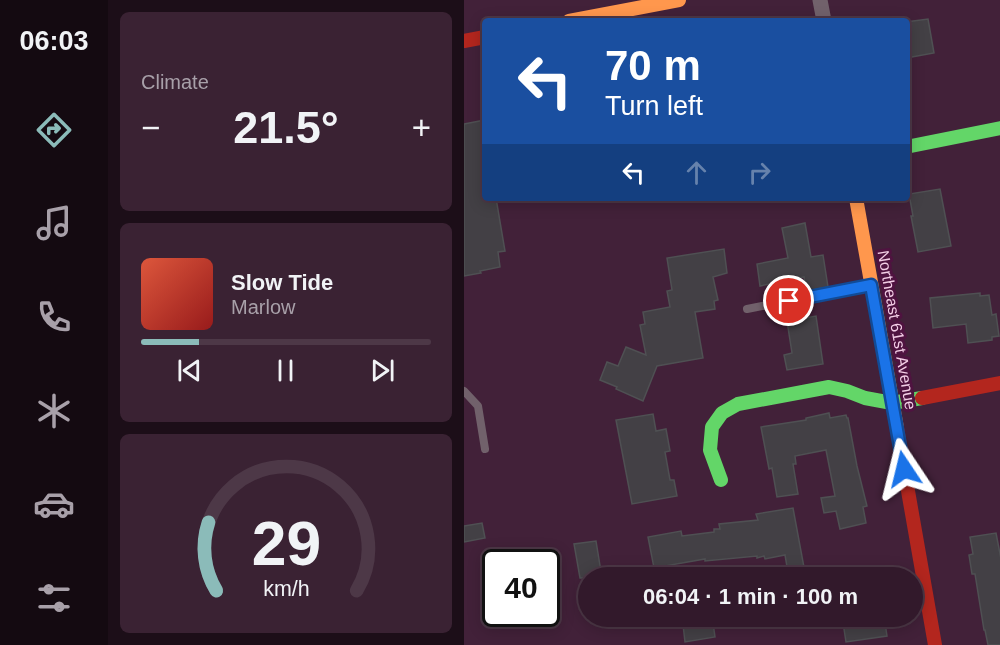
<!DOCTYPE html>
<meta charset="utf-8">
<style>
:root{--surface:#32192b;--page:#3a2233;--text:#f1f3f6;--muted:#a8a0a9;--line:#4d3847;--accent:#8bbbb9}
body{margin:0;font-family:Arial,sans-serif;background:var(--page);color:var(--text);height:100vh;display:flex;flex-direction:column;font-size:22px;white-space:nowrap}
*{box-sizing:border-box;margin:0}
p{font-size:20px;color:var(--muted)}
.icon{flex:none;width:33px;height:33px;fill:none;stroke:currentColor;stroke-width:2;stroke-linecap:round;stroke-linejoin:round}
.map{position:relative;flex:1;overflow:hidden}
.panel{display:flex;flex-direction:column;gap:12px;padding:12px;background:#1c0e18;width:356px}
.panel>*{flex:none}
.guide{position:absolute;left:18px;top:18px;width:428px;height:183px;border-radius:6px;box-shadow:0 3px 15px #0003,0 0 0 2px var(--line);background:#1a4fa0;color:#fff;overflow:hidden}
.speed{position:absolute;left:18px;top:549px;display:flex;gap:12px;font-size:30px;font-weight:700;text-align:center}
.speed>*{display:grid;place-content:center;width:78px;height:78px;border-radius:50%;background:var(--surface);box-shadow:0 3px 15px #0003,0 0 0 2px var(--line);line-height:1}
.speed .limit{border:3px solid #111;border-radius:9px;background:#fff;color:#111}
.pin{position:absolute;display:grid;place-items:center;width:51px;height:51px;color:#fff;margin:-26px;border:3px solid #fff;border-radius:50%;box-shadow:0 2px 6px #0007}
.me{position:absolute;width:66px;margin:-33px;rotate:350deg;stroke-linejoin:round;filter:drop-shadow(0 0 4px #0008)}
.turn{display:flex;align-items:center;gap:21px;height:126px;padding:0 24px;font-size:27px}
.turn .icon{width:78px;height:78px;stroke-width:2.5}
.turn b{display:block;font-size:42px;line-height:51px}
.lanes{display:flex;align-items:center;height:57px;padding:0 24px;background:#0003;justify-content:center;gap:30px;direction:ltr}
.lanes .off{opacity:.35}
.big{font-size:45px;font-weight:800;line-height:1.1}
.panel .widget{flex:1;display:flex;flex-direction:column;justify-content:center;gap:9px;min-width:0;padding:0 21px;border-radius:9px;background:var(--page)}
.panel .dial{align-items:center;gap:0}
.dial svg{height:156px;overflow:visible;fill:none;stroke:var(--line);stroke-width:7;stroke-linecap:round;text-anchor:middle}
.dial text{fill:var(--text);stroke:none}
.song{display:flex;align-items:center;gap:18px}
.cover{width:72px;height:72px;border-radius:9px;background:linear-gradient(135deg,hsl(10 70% 55%),hsl(0 70% 35%))}
.played{height:6px;border-radius:3px;background:linear-gradient(90deg,var(--accent) 20%,var(--line) 20%)}
.keys{display:flex;justify-content:space-around;direction:ltr}
.heat{display:flex;justify-content:space-between;align-items:center;font-size:33px;direction:ltr}
.trip{position:absolute;left:114px;top:567px;width:345px;height:60px;border-radius:30px;background:var(--surface);box-shadow:0 3px 15px #0003,0 0 0 2px var(--line);font-weight:800;line-height:60px;text-align:center}
main{display:flex;flex:1;min-height:0}
.tab-bar{display:flex;flex-direction:column;width:108px;justify-content:space-around;align-items:center;background:#140a11;color:var(--muted)}
.tab-bar .icon{width:42px;height:42px}
.tab-bar .active{color:var(--accent)}
.tab-bar b{font-size:27px;color:var(--text)}
.map>svg:first-child{display:block}
.building{fill:#434045;stroke:#4f5053;stroke-width:1.5}
.lines{fill:none;stroke-linecap:round;stroke-linejoin:round}
.lane{stroke:#71616b;stroke-width:8}
.street{stroke:#71616b;stroke-width:15}
.fast{stroke:#63d668;stroke-width:14}
.slow{stroke:#ff974d;stroke-width:14}
.jam{stroke:#b3261e;stroke-width:14}
.route-casing{stroke:#114b97;stroke-width:15}
.route{stroke:#1a73e8;stroke-width:10}
.labels{text-anchor:middle;dominant-baseline:central;stroke-width:6;stroke-linejoin:round;paint-order:stroke}
.street-label{font-size:16px;fill:#f3cee6;stroke:#4f1340}
</style>
<main>
<nav class="tab-bar">
<b>06:03</b>
<svg class="icon active" aria-label="directions" viewBox="0 0 24 24"><path d="M12 3l9 9-9 9-9-9zM9 14v-3h6M13 9l2 2-2 2"/></svg>
<svg class="icon" aria-label="music" viewBox="0 0 24 24"><path d="M9 18V5l10-2v13"/><circle cx="6" cy="18" r="3"/><circle cx="16" cy="16" r="3"/></svg>
<svg class="icon" aria-label="phone" viewBox="0 0 24 24"><path d="M5 4h4l2 5-3 2q2 4 5 5l2-3 5 2v4C11 20 4 13 5 4z"/></svg>
<svg class="icon" aria-label="climate" viewBox="0 0 24 24"><path d="M12 3v18M4 7l16 10M4 17L20 7"/></svg>
<svg class="icon" aria-label="car" viewBox="0 0 24 24"><path d="M5 17H2v-5l4-1 3-4h7l3 4 3 1v5h-3M9 17h6M6 11h13"/><circle cx="7" cy="17" r="2"/><circle cx="17" cy="17" r="2"/></svg>
<svg class="icon" aria-label="filters" viewBox="0 0 24 24"><path d="M4 7h16M4 17h16"/><circle cx="9" cy="7" r="2"/><circle cx="15" cy="17" r="2"/></svg>
</nav>
<section class="panel">
<div class="widget"><p>Climate</p>
<div class="heat"><a>−</a><b class="big">21.5°</b><a>+</a></div>
</div>
<div class="widget">
<div class="song"><i class="cover"></i><div><b>Slow Tide</b><p>Marlow</p></div></div>
<div class="played"></div>
<div class="keys"><svg class="icon" aria-label="previous" viewBox="0 0 24 24"><path d="M18 5L8 12l10 7zM5 5v14"/></svg><svg class="icon" aria-label="pause" viewBox="0 0 24 24"><path d="M8 5v14M16 5v14"/></svg><svg class="icon" aria-label="next" viewBox="0 0 24 24"><path d="M6 5l10 7-10 7zM19 5v14"/></svg></div>
</div>
<div class="widget dial"><svg viewBox="0 0 100 80">
<path d="M14 69A42 42 0 1 1 86 69"/>
<path d="M14 69A42 42 0 0 1 10 34" stroke="#8bbbb9"/>
<text x="50" y="56" font-size="32" font-weight="700">29</text>
<text x="50" y="72" font-size="11">km/h</text>
</svg></div>
</section>
<div class="map">
<svg width="537" height="645" viewBox="0 0 537 645">
<rect width="100%" height="100%" fill="#422139"/>
<!-- building -->
<g class="building">
<path d="M464,19L470,53L442,58V22Z"/>
<path d="M21,120V198H32L41,251L34,252L36,267L16,271L17,273L0,276V124Z"/>
<path d="M476,189L487,246L454,252L447,216H449L445,194Z"/>
<path d="M341,223L347,257L359,255L364,287L342,291L340,277L296,286L293,264L324,258L318,228Z"/>
<path d="M260,249L263,273L249,277L254,300L250,301L251,309L231,312L239,358L193,366L179,401L152,389L153,387L136,380L143,362L154,366L162,347L182,355L176,325L181,324L179,312L206,307L203,291L208,290L203,258Z"/>
<path d="M516,293V296L525,295L528,315L532,314L535,336L528,337V340L504,343L502,324L469,328L466,298Z"/>
<path d="M352,316L359,364L323,370L320,355L328,353L323,321Z"/>
<path d="M365,413L366,418L382,415L383,418H384L393,466L403,506L399,507L402,523L376,529L372,511L360,513L357,498L371,496L362,450L331,456L332,464H329L334,494L313,497L308,468L305,469L297,427L342,420V418Z"/>
<path d="M189,414L192,431L202,429L206,451L201,452L206,480H210L213,496L168,504L152,420Z"/>
<path d="M329,508L342,578H325L321,555L301,559L300,556L293,558V556L241,561V559L190,568L184,537L217,531L218,536L250,532V529H256L255,524L294,520L292,514Z"/>
<path d="M18,523L21,538L0,542V526Z"/>
<path d="M532,533L537,559V645H524L521,630H520L511,574H508L505,555L509,554L506,537Z"/>
<path d="M132,541L138,578H116L110,544Z"/>
<path d="M218,616H248L251,637L221,642Z"/>
<path d="M378,616H420L423,636L382,642Z"/>
</g>
<g class="lines">
<!-- lane -->
<g class="lane">
<path d="M283,309L406,285"/>
<path d="M0,391L14,406L21,449"/>
</g>
<!-- street -->
<path class="street" d="M356,0L360,21"/>
<!-- fast -->
<g class="fast">
<path d="M442,147L537,128"/>
<path d="M257,480L246,450L248,427L258,413L274,404L365,387L383,391L401,398L428,403L458,398"/>
</g>
<!-- slow -->
<g class="slow">
<path d="M105,21L215,0"/>
<path d="M392,198L433,428"/>
</g>
<!-- jam -->
<g class="jam">
<path d="M0,41L21,37"/>
<path d="M458,398L537,383"/>
<path d="M433,428L471,645"/>
</g>
</g>
<g class="lines">
<defs>
<path id="route" d="M325,301L407,285L440,469"/>
</defs>
<!-- route casing -->
<use href="#route" class="route-casing"/>
<!-- route -->
<use href="#route" class="route"/>
</g>
<g class="labels">
<!-- street labels -->
<g class="street-label">
<text transform="translate(433 330) rotate(80)">Northeast 61st Avenue</text>
</g>
</g>
</svg>
<div class="speed"><div class="limit">40</div></div>
<div class="pin" style="left:325px;top:301px;background:#d93025"><svg class="icon" aria-label="arrive" viewBox="0 0 24 24"><path d="M6 21V4h12l-3 4 3 4H6"/></svg></div>
<svg class="me" style="left:440px;top:469px" viewBox="-20 -20 40 40"><path d="M0-17L14 15 0 8-14 15z" fill="#1a73e8" stroke="#fff" stroke-width="4"/></svg>
<div class="trip">06:04 · 1 min · 100 m</div>
<div class="guide">
<div class="turn"><svg class="icon" aria-label="left" viewBox="0 0 24 24"><path d="M17 20v-9H6M10 6l-5 5 5 5"/></svg><div><b>70 m</b>Turn left</div></div>
<div class="lanes"><svg class="icon" aria-label="left" viewBox="0 0 24 24"><path d="M17 20v-9H6M10 6l-5 5 5 5"/></svg><svg class="icon off" aria-label="ahead" viewBox="0 0 24 24"><path d="M12 20V5M6 11l6-6 6 6"/></svg><svg class="icon off" aria-label="right" viewBox="0 0 24 24"><path d="M7 20v-9h11M14 6l5 5-5 5"/></svg></div>
</div>
</div>
</main>
